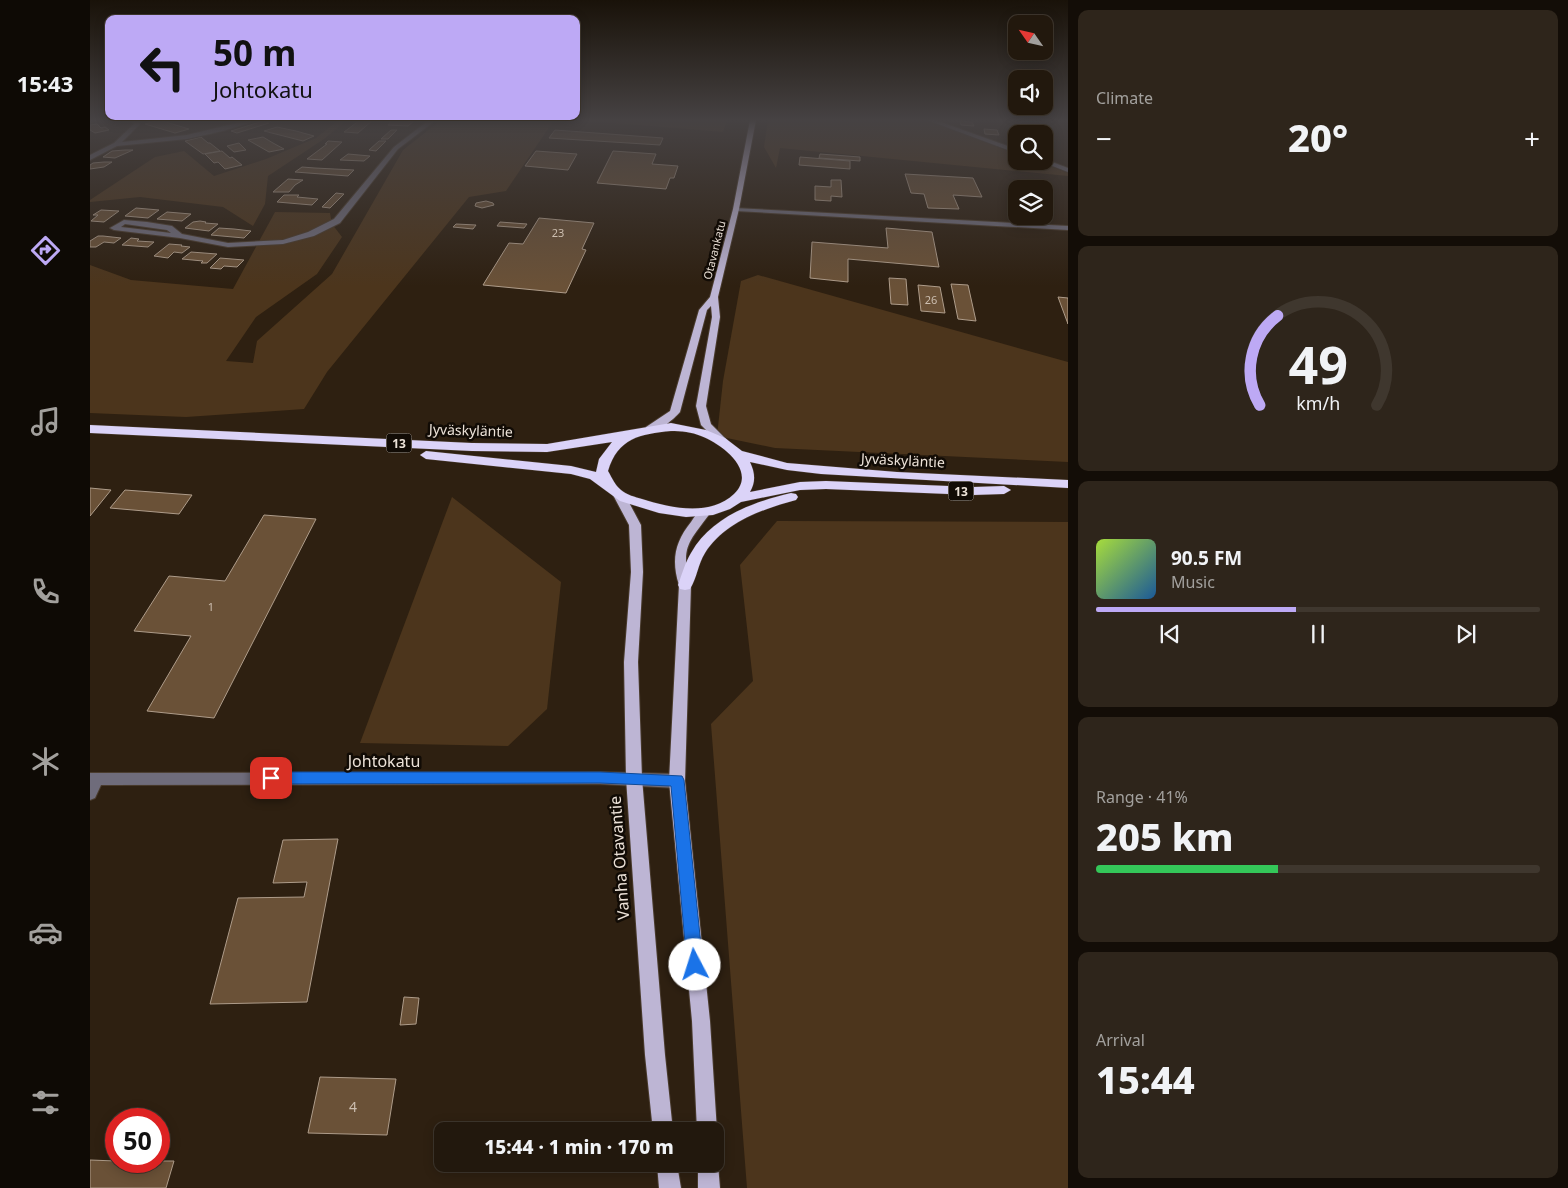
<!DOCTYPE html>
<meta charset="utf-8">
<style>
:root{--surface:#22180d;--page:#2e251b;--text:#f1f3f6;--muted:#a2a09d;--line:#3f372e;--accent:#bda9f5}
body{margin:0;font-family:"Noto Sans",sans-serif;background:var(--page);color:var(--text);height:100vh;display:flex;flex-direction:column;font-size:19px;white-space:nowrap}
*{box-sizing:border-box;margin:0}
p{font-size:16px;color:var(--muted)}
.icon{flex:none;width:28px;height:28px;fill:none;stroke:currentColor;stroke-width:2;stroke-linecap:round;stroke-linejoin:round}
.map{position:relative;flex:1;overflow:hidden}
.drawer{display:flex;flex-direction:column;gap:10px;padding:10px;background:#130d07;width:500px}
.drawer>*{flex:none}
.hud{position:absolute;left:15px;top:15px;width:475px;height:105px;border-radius:10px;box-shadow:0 2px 12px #0003,0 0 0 1px var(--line);background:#bda9f5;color:#111;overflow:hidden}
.needle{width:32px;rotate:304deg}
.tools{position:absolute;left:918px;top:15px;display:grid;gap:10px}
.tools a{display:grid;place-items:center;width:45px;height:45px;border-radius:10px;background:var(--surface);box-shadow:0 2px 12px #0003,0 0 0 1px var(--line);font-size:25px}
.speed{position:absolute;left:15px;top:1108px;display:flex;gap:10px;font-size:25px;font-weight:700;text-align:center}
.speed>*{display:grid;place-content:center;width:65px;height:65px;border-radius:50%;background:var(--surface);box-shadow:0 2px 12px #0003,0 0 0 1px var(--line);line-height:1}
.speed .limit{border:8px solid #d22;background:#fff;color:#111}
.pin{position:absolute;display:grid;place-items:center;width:42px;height:42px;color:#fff;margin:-21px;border-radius:10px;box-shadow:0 2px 8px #0006}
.me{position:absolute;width:55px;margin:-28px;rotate:355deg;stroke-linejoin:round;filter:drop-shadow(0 0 4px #0008)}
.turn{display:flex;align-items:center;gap:18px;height:105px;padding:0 25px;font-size:22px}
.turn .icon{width:65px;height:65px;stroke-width:2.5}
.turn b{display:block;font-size:35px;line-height:42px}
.big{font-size:38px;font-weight:800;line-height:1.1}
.drawer .card{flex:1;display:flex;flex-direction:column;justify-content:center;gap:8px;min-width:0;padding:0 18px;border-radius:10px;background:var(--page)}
.drawer .dial{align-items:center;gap:0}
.dial svg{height:130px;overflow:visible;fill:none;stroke:var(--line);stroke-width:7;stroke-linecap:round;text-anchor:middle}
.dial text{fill:var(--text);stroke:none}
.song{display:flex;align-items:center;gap:15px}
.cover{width:60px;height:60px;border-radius:8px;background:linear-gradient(135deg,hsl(80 70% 55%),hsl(210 70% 35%))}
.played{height:5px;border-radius:2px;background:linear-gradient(90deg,var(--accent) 45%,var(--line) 45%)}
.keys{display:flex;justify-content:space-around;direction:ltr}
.heat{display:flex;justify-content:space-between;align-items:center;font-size:28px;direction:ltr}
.charge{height:8px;border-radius:4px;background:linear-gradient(90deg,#34c759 41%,var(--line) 0)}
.trip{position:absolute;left:344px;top:1122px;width:290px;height:50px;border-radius:10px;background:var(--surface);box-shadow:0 2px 12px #0003,0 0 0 1px var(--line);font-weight:800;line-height:50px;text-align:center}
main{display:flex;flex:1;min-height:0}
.menu{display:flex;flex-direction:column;width:90px;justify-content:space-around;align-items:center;background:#0e0a05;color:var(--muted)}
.menu .icon{width:35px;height:35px}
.menu .on{color:var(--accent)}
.menu b{font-size:22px;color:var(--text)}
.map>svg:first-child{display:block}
.green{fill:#4c351c}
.building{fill:#6a5137;stroke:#ae9c8a}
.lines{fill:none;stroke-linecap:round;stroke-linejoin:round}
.minor-casing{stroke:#493b2d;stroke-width:2}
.major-casing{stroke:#493b2d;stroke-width:2}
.highway-casing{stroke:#493b2d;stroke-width:1}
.minor{fill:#6f6c7b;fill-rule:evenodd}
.major{fill:#bdb5d4;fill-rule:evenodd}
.highway{fill:#dbd3f8;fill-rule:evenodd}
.route{fill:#1a73e8;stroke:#114b97}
.labels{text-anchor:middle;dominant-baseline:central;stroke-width:5;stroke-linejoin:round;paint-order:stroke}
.number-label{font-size:11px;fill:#ccbeb0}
.far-street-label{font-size:11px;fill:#ece2d8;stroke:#110b05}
.shield{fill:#110b05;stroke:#aaa299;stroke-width:1}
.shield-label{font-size:12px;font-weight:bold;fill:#ece2d8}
.street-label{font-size:14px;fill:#ece2d8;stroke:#110b05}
.near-number-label{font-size:14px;fill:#ccbeb0}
.near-street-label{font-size:16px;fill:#ece2d8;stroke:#110b05}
</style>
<main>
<nav class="menu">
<b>15:43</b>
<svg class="icon on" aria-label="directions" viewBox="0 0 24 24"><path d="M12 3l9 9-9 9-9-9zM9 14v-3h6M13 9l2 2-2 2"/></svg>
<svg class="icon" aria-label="music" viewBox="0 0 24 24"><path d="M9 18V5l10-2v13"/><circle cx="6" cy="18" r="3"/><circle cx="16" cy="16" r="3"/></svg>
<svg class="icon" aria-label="phone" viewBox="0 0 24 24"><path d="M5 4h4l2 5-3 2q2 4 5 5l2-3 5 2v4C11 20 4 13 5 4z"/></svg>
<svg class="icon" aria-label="climate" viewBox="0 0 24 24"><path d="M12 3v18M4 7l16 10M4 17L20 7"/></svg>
<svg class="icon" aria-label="car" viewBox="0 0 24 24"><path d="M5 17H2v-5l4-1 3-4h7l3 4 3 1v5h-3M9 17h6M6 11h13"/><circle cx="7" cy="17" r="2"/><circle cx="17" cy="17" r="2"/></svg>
<svg class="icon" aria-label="filters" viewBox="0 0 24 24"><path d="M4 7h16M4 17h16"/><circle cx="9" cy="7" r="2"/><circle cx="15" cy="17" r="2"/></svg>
</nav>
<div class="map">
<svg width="978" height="1188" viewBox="0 0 978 1188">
<rect width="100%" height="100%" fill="#2e2011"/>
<!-- green -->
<g class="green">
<path d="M249,120H257L234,139L178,176L175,204L163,226L133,207L50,197L0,202V200L65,157L94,151L124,176L176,159L226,138Z"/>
<path d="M351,120H464L416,191L379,197L237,372L214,409L96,417L0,413V265L41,280L143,289L185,212L240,213L242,224L252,237L227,274L166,317L136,361L163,363L167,341L242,274L313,150Z"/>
<path d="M489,120H637L633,132Z"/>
<path d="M678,120H836L926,154V161H946L978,173V176L690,148L686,168L674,147Z"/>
<path d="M668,275L978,362V462L685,448L627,436L633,381L651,281Z"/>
<path d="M362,497L471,582L457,709L418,746L270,743Z"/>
<path d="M687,521L978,522V1188H657L621,724L663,681L650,565Z"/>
</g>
<!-- building -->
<g class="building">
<path d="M69,120L99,129L85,133L55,124Z"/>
<path d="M270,120H283L268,133L254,132Z"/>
<path d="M302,120L319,121L323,122L318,126L298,125Z"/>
<path d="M173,121L179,123L147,133L141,131Z"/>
<path d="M870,121L882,122L884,126L871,125Z"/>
<path d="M7,124L11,128L15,127L19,130L5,133L0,130V125Z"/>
<path d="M187,127L206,131L224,136L213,141L174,131Z"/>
<path d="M894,129L907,130L909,135L895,134Z"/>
<path d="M301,130H307L298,139H291Z"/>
<path d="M465,130L573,138L570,145L459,138Z"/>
<path d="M111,137L118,143H120L130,151L113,154L95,141Z"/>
<path d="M173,137L183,143L194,149L179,152L158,140Z"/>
<path d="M238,141L252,142L232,160L217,159L237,144H235Z"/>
<path d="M289,141H296L286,151L279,150Z"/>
<path d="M149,143L156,150L144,152L137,146Z"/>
<path d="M35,150H43L25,158L13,157L22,151Z"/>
<path d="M132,151L140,158L142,157L152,165L135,169L128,162L124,163L115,154Z"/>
<path d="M446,151L487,154L478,170L435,166Z"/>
<path d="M523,151L566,154L562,164L588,166L584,178H580L576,189L507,183Z"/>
<path d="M258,154L280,156L274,161L250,160Z"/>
<path d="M730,154L770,157V161L729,158Z"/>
<path d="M710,157L760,161V169L709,165Z"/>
<path d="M14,162H22L14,167L0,169V165L3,163Z"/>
<path d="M212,167L225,168L264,170L258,176L205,172Z"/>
<path d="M815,174L883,178L892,197L863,195L869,209L838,208L834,194L821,193Z"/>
<path d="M198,179L213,180L205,185L199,192H183Z"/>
<path d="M741,180H751L752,197L741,196V201L725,200V186L741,187Z"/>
<path d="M246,193L254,194L240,208L232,207Z"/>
<path d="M194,195H209L207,197L228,199L222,205L187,202Z"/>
<path d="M396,201L403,203L404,205L392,208L385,206L386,203Z"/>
<path d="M46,208L69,210L58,218L35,216Z"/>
<path d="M11,210L29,211L14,222L1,221L8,215H3Z"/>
<path d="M77,212L101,214L92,221L67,219Z"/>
<path d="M449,218L504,223L492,249L496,250L476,293L393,285L419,243L433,244Z"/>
<path d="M110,221L116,222L115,223L128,224L119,231L95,228L103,222Z"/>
<path d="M410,222L437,224L434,228L407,226Z"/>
<path d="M366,224L386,225L383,229L363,227Z"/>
<path d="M129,228L144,229L161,231L154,238L121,235Z"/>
<path d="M796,228L842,232L849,267L758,259V282L720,278L722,242L798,248Z"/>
<path d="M8,236H13L31,238L24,243L14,242L6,247H0V241Z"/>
<path d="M41,238L49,239L47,241L64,242L58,247L32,245Z"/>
<path d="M79,244L92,245L91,246L100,247L92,253L84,252L78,258L64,256Z"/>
<path d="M101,252L127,254L117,263H111L113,261L92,259Z"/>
<path d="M130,258L154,260L147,267L134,266L131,269L120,268Z"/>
<path d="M799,278L816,279L818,305L801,304Z"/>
<path d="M861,284L878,285L886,321L868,319Z"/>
<path d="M828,285L850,287L855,313L831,311Z"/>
<path d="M968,297L978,298V324Z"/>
<path d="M0,488L21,490L0,516Z"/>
<path d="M35,490L102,495L89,514L20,508Z"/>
<path d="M174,515L226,519L124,718L57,711L101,636L44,631L79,576L135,581Z"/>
<path d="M248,839L217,1002L120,1004L148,898L214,897L217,882L183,883L193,840Z"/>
<path d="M314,997L329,998L326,1024L310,1025Z"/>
<path d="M230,1077L306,1079L297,1135L218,1133Z"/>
<path d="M0,1160L26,1161H84L76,1188H0Z"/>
</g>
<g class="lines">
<defs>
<g id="minor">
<path d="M0,120H8L0,123Z"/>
<path d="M42,120H48L50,124L32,142L97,135L159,120H168L133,131L97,139L27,146L0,160V155L24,143L44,124Z"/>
<path d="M339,120H346L308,149L250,223L224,236L193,244L138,247L90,238L24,230L20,228L34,220L57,222L82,226L92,234L138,243L193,240L218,232L244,219L304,147ZM35,224L77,230L81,233L31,227Z"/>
<path d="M837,120H845L926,149V153Z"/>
<path d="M954,159L978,168V172L952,162Z"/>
<path d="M644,208L978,226V230L646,211L644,210Z"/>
<path d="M510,772L587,774L592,776L595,781L592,786L587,788L510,784L11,785L5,798L0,800V773Z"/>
</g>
<g id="major">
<path d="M660,120H666L649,209L628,297L630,317L616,406L621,424L637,440L636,442H628L611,425L606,406L622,317L621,306L617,310L590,412C583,420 568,433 556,431V427L580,411L609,310L620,297L643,209Z"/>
<path d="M529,492L535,495L551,525L553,572L548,662L552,778L575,1055L583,1131H563L555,1055L536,778L534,662L541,572L539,525L523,495Z"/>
<path d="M615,508L621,512C600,541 589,547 601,585L595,781L620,1021L627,1131L625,1136V1131H607L602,1021L579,781L589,585C581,560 585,542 601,522C605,516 609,510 615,508Z"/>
<path d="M625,1157L628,1164L630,1188H608V1164H625Z"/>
<path d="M567,1164H587L591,1188H569Z"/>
</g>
<g id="highway">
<path d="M581,423L616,430L635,438L652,451L697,463L807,472L978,480V488L731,474L697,470L660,462C665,473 666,481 660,492L710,482L736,481L883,487L914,486L921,490L914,494L883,495L736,489L710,490L651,502L640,509L623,515L596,517L569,513L530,501L500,479L481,474L336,459L330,455L336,451L481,466L506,472L509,459L522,442L457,452L382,451L0,433V425L382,443L457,444ZM581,431C591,431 602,432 611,436C632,444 668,471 644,494C620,517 580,508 552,499C545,497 537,495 531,490C525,485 522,478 518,471C528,438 550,434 581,431Z"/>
<path d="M701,493L706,494L708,497L706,500C672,509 634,523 615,553C608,564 607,578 600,589L595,590L590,589L588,585C592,574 595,563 601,553C621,517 663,502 701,493Z"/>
</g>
</defs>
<!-- minor casing -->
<use href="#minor" class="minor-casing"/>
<!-- major casing -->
<use href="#major" class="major-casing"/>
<!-- highway casing -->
<use href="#highway" class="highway-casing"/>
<!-- minor -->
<use href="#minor" class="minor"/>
<!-- major -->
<use href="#major" class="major"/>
<!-- highway -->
<use href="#highway" class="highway"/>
</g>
<!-- sky -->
<linearGradient id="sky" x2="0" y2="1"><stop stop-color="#191209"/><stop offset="0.42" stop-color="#464243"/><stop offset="1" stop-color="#464243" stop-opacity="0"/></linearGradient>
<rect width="978" height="286" fill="url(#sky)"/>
<!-- route -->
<path class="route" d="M181,772H510L592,776L594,780L613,965L611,971L605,973L599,971L597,965L581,786L510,783L181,784L176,783L174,778L176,774Z"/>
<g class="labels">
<!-- number labels -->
<g class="number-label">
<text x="468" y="232">23</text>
<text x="841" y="299">26</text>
<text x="121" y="606">1</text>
</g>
<!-- far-street labels -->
<g class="far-street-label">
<text transform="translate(624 250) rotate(-76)">Otavankatu</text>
</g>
<!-- shield labels -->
<g class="shield">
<rect x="296.5" y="433.5" width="25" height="19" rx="4"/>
<rect x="858.5" y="481.5" width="25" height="19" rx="4"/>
</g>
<g class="shield-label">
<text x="309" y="443">13</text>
<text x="871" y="491">13</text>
</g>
<!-- street labels -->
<g class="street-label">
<text transform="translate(381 430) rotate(2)">Jyväskyläntie</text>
<text transform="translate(813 460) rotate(3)">Jyväskyläntie</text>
</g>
<!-- near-number labels -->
<g class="near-number-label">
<text x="263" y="1106">4</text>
</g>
<!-- near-street labels -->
<g class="near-street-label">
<text x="294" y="761">Johtokatu</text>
<text transform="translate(529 858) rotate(-94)">Vanha Otavantie</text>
</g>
</g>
</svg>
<div class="tools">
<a><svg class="needle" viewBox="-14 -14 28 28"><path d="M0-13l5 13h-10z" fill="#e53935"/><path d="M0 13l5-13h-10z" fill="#a2a09d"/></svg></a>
<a><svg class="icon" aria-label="sound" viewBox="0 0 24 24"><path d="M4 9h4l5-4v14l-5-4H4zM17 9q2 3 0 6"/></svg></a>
<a><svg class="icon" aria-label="search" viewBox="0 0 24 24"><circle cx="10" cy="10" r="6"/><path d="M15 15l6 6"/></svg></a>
<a><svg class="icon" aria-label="layers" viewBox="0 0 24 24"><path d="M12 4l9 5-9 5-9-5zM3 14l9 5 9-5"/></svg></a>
</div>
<div class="speed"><div class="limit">50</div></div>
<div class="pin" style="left:181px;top:778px;background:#d93025"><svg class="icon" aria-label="arrive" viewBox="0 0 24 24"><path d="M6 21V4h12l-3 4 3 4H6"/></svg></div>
<svg class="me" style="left:605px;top:965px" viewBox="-20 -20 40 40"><circle r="19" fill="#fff"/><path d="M0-13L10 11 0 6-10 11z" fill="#1a73e8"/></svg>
<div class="trip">15:44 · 1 min · 170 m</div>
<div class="hud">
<div class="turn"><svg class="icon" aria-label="left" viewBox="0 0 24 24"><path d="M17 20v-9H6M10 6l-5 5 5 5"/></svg><div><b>50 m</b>Johtokatu</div></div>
</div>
</div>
<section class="drawer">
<div class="card"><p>Climate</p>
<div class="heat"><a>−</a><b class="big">20°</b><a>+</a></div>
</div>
<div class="card dial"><svg viewBox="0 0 100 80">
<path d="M14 69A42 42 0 1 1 86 69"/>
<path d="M14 69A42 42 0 0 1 25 14" stroke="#bda9f5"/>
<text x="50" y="56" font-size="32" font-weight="700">49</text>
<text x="50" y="72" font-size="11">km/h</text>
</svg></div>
<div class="card">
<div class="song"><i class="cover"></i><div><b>90.5 FM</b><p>Music</p></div></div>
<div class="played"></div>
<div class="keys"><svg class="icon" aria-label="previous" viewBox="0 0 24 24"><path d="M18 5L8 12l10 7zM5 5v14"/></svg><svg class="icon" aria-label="pause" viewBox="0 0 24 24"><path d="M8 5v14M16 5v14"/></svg><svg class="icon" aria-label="next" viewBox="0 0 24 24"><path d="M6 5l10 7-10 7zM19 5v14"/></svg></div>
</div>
<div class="card"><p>Range · 41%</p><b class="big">205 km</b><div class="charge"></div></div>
<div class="card"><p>Arrival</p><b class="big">15:44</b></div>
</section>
</main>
